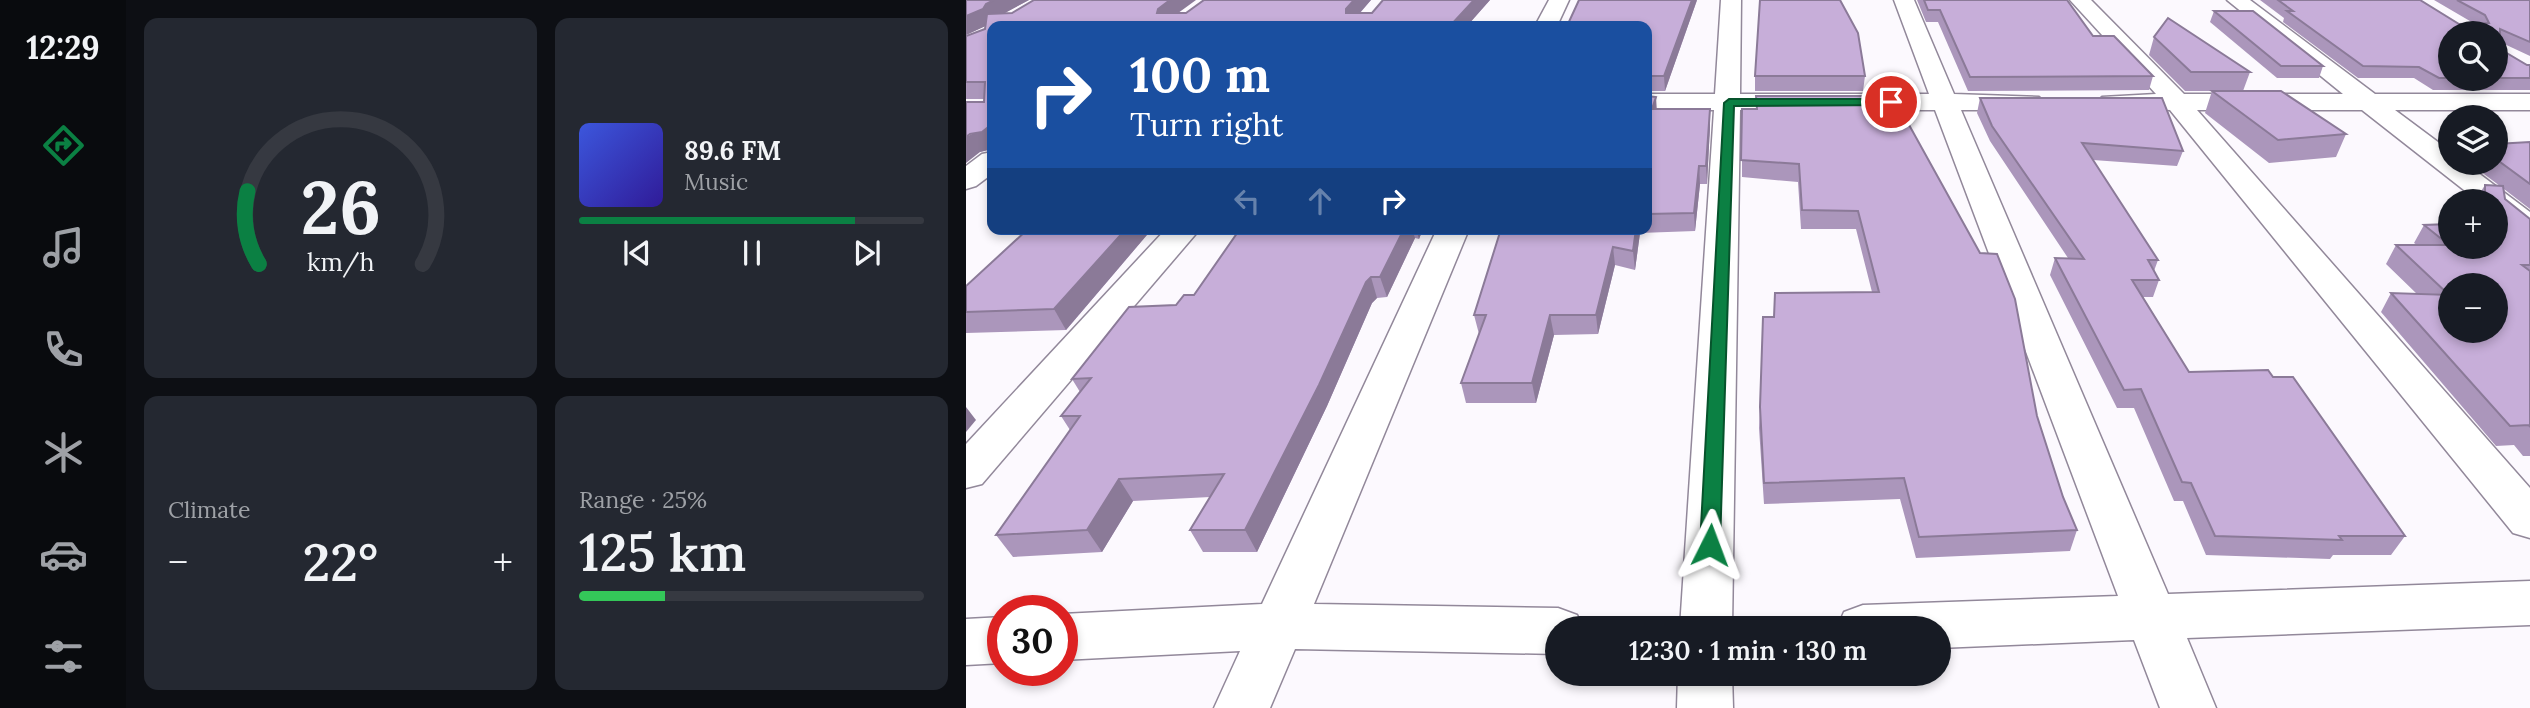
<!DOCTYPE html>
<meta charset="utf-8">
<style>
:root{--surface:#171b24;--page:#242831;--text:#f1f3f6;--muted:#9ea1a6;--line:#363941;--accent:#0b8043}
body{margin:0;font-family:Lora,serif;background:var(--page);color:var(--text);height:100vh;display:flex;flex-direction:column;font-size:26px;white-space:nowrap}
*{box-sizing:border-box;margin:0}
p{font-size:23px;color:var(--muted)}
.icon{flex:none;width:38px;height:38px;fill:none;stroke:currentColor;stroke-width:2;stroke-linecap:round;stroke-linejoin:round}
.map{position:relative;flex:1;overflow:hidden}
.drawer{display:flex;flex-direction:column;gap:18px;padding:18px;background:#0d0f14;width:840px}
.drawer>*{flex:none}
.guide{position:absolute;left:21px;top:21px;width:665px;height:214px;border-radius:14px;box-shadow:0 4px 10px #0003;background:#1a4fa0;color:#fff;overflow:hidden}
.fabs{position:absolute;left:1472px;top:21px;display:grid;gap:14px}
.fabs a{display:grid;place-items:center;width:70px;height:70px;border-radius:50%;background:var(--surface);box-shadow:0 4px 10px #0003;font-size:35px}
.speed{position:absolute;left:21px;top:595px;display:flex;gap:14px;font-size:35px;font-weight:700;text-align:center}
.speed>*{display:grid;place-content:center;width:91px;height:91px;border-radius:50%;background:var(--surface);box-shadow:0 4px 10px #0003;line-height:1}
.speed .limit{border:10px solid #d22;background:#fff;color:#111}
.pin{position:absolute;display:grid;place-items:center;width:60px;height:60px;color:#fff;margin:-30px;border:4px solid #fff;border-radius:50%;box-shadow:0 2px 7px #0007}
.me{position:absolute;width:77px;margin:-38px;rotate:3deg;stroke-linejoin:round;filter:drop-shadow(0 0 5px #0008)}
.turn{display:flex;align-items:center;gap:24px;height:147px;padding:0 28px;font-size:32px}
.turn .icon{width:91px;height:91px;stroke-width:2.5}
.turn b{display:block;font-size:49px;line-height:60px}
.lanes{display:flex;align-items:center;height:66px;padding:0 28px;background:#0003;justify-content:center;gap:35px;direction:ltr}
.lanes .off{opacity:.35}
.big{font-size:52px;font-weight:600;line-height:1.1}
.drawer .widget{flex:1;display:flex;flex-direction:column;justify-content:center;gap:10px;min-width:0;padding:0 24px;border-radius:14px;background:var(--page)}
.drawer .dial{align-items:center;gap:0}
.dial svg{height:182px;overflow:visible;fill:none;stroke:var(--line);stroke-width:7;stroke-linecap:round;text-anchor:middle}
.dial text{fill:var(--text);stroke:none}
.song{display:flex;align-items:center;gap:21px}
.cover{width:84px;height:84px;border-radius:10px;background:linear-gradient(135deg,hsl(230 70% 55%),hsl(250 70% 35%))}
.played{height:7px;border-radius:4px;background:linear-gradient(90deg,var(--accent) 80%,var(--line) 80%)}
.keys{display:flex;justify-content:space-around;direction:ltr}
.heat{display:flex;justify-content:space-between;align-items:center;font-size:38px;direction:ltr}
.charge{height:10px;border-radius:5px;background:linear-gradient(90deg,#34c759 25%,var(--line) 0)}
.drawer .tiles{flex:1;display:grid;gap:18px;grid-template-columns:repeat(2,1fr)}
.trip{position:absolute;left:579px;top:616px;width:406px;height:70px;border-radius:35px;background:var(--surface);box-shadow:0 4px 10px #0003;font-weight:600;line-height:70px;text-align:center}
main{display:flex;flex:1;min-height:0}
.tab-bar{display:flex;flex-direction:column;width:126px;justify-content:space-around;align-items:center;background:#090b0e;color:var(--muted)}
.tab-bar .icon{width:49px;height:49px}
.tab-bar .selected{color:var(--accent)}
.tab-bar b{font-size:32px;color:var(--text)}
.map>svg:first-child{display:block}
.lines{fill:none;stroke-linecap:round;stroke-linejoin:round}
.minor-casing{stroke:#92889a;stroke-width:3}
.minor{fill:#fff;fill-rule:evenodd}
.wall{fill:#ab96bb;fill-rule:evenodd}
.shaded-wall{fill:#8b7a98}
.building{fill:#c7aed9;stroke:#8b7a98;stroke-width:2;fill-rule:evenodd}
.route{fill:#0b8043;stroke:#07532c;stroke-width:2}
</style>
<main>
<nav class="tab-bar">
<b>12:29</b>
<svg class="icon selected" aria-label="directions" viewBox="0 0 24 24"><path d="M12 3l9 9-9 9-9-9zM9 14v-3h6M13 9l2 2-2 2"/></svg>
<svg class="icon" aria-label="music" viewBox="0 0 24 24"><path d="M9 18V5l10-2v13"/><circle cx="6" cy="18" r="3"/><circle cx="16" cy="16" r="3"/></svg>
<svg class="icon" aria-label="phone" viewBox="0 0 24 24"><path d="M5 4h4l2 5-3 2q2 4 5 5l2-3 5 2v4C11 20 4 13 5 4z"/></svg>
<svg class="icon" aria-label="climate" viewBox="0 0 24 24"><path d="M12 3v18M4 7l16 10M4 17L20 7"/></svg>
<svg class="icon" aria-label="car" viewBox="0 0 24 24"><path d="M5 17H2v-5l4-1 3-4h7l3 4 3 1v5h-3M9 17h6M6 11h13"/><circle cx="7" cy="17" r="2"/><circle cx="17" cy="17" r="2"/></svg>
<svg class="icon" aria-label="filters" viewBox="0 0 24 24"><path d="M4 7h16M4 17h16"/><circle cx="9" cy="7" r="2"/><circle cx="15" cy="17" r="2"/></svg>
</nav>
<section class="drawer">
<div class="tiles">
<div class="widget dial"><svg viewBox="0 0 100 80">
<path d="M14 69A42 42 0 1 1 86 69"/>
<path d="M14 69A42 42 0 0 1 9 37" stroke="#0b8043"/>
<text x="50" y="56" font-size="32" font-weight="700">26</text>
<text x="50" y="72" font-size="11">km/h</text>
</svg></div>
<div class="widget">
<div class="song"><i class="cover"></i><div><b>89.6 FM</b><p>Music</p></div></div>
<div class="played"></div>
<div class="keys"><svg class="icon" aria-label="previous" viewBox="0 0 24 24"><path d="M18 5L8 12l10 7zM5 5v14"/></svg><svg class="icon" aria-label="pause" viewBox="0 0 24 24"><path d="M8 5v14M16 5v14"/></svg><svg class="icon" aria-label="next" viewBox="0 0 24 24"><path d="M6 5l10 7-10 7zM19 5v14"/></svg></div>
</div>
<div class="widget"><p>Climate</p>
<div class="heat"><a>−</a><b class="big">22°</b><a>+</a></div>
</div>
<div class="widget"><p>Range · 25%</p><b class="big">125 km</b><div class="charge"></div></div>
</div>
</section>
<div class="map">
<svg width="1564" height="708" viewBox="0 0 1564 708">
<rect width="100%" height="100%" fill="#fcf9fe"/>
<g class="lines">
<defs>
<g id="minor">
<path d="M583,0H603L591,26H569Z"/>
<path d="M755,0H775L774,94H963L928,0H948L988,94L1073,97L1077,102L1073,107L1064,110H995L1202,594L1564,581V625L1221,638L1250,708H1194L1168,640L973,648V628H871L878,612L897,605L1152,596L969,110H774L766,628H714L748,110H681V94H749Z"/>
<path d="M1104,0H1125L1218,94H1377L1261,0H1284L1409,94H1564V110H1429L1484,151V163H1499L1564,212V237L1553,234L1530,215V201H1512L1396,110H1231L1564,488V538L1547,533L1204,110L1136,107L1132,102L1136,97L1190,94Z"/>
<path d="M26,152V174L10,186L0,189V166L16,154Z"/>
<path d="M200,229H234L16,484L0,488V444Z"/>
<path d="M471,229H503L348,604L592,608L611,615L617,628H592V654L329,649L304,708H248L274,651L96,660V614L296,604Z"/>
<path d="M37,617V663L0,665V619Z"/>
<path d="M712,674H766L767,708H711Z"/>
</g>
</defs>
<!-- minor casing -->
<use href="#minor" class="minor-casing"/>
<!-- minor -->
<use href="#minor" class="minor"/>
</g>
<!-- wall -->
<g class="wall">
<path d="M0,0H63L38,13H220L238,0H405L394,13H406L417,0H524L501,26H26V149L14,152L18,99H0V36L19,29V26L0,35Z"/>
<path d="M731,0L699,91H681V26Z"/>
<path d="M951,0H1101L1127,36L1187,76L1183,90L1002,91L972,22H960Z"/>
<path d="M1294,0H1454L1493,24H1509L1468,0H1564V56L1534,42V49L1561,65H1564V90H1467L1448,78H1392L1317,22L1318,18ZM1484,33L1530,79H1484Z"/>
<path d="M1248,11L1357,66L1353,78H1311L1244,22Z"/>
<path d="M1188,37L1284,72L1277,91L1380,134L1370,157L1303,163L1239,113L1246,91H1219L1183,55Z"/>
<path d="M789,76H899L897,91H789Z"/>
<path d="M681,96L691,109L744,126L741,184H734L729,231L674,233L669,270L649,265L632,334L588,335L570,403H500L495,383L513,334L508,315L535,229H681Z"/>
<path d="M790,96L906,123L1071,416L1097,497L1111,530L1104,551L950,558L934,499L798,504L793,428L794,407L808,317L906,292L890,229H835L832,182L776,177V109H790Z"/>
<path d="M1014,98L1217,151L1211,166L1127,160L1192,260L1188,271L1193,280L1187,297H1177L1223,372L1439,536L1425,555H1367L1364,559L1240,555L1217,501H1208L1168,408H1151L1084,275L1089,258H1102L1024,141L1011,113Z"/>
<path d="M1564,142V209L1538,189L1539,199L1564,219V456H1557L1548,445L1530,446L1415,312L1425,293L1451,294L1420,264L1430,245H1451L1448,243L1458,225L1530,247V201H1509L1519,185L1534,186L1510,168V163H1530V144Z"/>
<path d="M62,229H186L100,330L0,333V286Z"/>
<path d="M274,229H457L453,239L449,238L421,297L411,298L406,303L361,406L291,552H237L224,530L244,497L167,501L136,552L47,557L30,535L104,430L95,416L114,392L106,379L210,305L228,295Z"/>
</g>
<!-- shaded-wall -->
<g class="shaded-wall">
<path d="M28,0H63L28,19L24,24L0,35V16Z"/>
<path d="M204,0H230L197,24L191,13L192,9Z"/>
<path d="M388,0H405L384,24L380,9Z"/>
<path d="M508,0H524L501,26H484Z"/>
<path d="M726,0H731L699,91L698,76Z"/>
<path d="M690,97L691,113L686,109Z"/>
<path d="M744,109V126L741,184L740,166Z"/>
<path d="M26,124V149L14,152L0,163V137Z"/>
<path d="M733,166L734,184L729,231L728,213Z"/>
<path d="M160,229H186L100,330L88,309Z"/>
<path d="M438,229H446L449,238L421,297L414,277Z"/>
<path d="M450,229H457L453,239Z"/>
<path d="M670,229H674V233L669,270L667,251Z"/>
<path d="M647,247L649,265L632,334L630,315Z"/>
<path d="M405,277L411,298L406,303L361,406L291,552L279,530L400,282Z"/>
<path d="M584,315L588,335L570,403L566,383Z"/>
<path d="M0,407L10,420L0,432Z"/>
<path d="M153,479L167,501L136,552L121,530Z"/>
</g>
<!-- building -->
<g class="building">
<path d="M0,0H28L20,4L17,9L0,16Z"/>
<path d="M68,0H204L192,9L191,13H220L238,0H388L380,9V13H406L417,0H508L484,26H26V124L16,132L4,134L0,137V102H18L19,82H0V36L19,29L21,14L46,13Z"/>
<path d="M613,0H726L698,76H681V26H601Z"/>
<path d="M794,0H874L892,33L899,76H789Z"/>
<path d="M958,0H1101L1127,36H1148L1187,76L1004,77L974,10H962Z"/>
<path d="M1312,0H1454L1493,24L1523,23L1519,15L1491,0H1564V42L1534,29V49L1561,65H1564V78H1530V33H1484V78H1473L1453,67L1397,66L1321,11H1327Z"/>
<path d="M1248,11H1287L1357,66H1315Z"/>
<path d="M1202,18L1284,72H1225L1188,37Z"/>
<path d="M1246,91H1315L1380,134L1312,140Z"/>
<path d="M681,96L690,97L686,109H744L740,166H733L728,213L681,214Z"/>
<path d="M790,96H902L906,123H942L1014,253L1031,254L1049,299L1071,416L1097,497L1111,530L953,537L938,478L798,483L794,407L797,317H808L809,293L913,292L892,211L836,210L833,164L775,160L776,109H791Z"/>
<path d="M1014,98H1196L1217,151L1116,143L1192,260H1182L1193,280H1166L1223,372L1302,370L1307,377H1327L1439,536H1373L1376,540L1249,536L1225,483L1216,482L1175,389L1158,390L1089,258L1118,259L1026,126Z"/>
<path d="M1564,142V184L1530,159V144Z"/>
<path d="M1519,185L1537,186L1539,199L1564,219V265H1556L1564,271V427L1563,425L1544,426L1425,293L1483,295L1430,245H1483L1458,225L1484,224V247H1530V201H1519ZM1484,285H1530V331H1484Z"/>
<path d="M62,229H160L88,309L0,312V286Z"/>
<path d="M274,229H438L414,277H405L400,282L353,385L279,530H224L258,474L153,479L121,530L30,535L114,416H95L125,378L106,379L163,307L210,305L218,295H228Z"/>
<path d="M535,229H670L667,251L647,247L630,315H584L566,383H495L520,315H508Z"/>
</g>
<!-- route -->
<path class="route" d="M763,99H925L930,102L925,105L768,106L754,545L751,551L744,553L736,551L734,545L758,103Z"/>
</svg>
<div class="fabs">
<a><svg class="icon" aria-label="search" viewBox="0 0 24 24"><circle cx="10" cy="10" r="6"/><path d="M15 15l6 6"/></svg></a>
<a><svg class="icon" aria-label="layers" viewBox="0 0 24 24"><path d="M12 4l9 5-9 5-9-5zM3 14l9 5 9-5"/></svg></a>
<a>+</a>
<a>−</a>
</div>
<div class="speed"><div class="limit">30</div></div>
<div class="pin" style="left:925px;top:102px;background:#d93025"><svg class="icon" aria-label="arrive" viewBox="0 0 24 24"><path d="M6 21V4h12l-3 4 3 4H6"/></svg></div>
<svg class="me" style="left:744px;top:545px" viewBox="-20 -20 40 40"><path d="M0-17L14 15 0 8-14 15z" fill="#0b8043" stroke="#fff" stroke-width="4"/></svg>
<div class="trip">12:30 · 1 min · 130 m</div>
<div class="guide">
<div class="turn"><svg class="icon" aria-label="right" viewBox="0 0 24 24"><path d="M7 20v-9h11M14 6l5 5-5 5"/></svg><div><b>100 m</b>Turn right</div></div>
<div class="lanes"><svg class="icon off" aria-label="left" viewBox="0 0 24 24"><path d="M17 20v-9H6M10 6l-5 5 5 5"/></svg><svg class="icon off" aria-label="ahead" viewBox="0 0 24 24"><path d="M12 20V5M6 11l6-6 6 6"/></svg><svg class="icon" aria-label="right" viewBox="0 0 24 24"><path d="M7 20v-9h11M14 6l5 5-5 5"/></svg></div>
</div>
</div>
</main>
